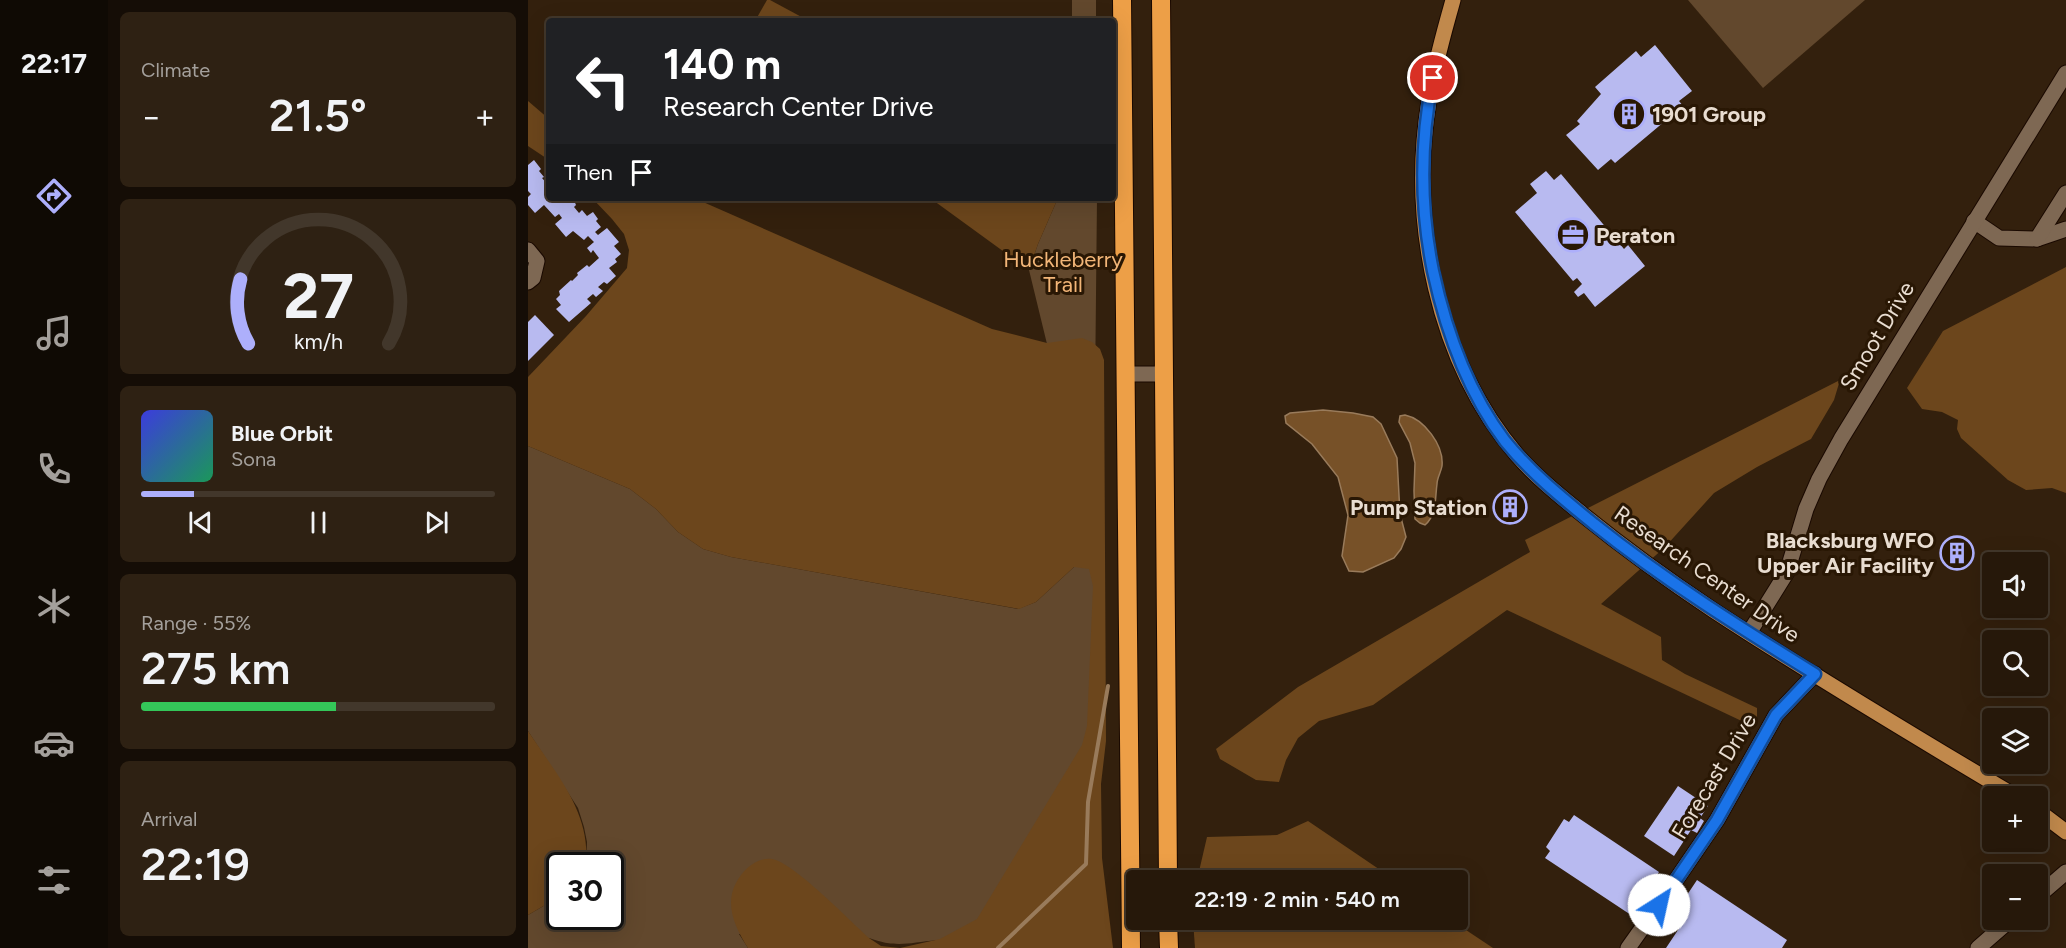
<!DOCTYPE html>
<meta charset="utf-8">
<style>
:root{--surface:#26180a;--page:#2e2113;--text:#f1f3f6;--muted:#a4a09c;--line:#42372b;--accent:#adaffb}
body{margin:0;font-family:Figtree,sans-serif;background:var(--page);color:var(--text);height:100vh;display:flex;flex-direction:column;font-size:22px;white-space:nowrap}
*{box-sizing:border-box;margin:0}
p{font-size:20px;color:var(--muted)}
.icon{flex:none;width:33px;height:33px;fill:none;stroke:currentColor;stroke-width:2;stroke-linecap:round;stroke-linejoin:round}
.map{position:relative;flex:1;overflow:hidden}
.details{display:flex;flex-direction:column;gap:12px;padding:12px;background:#150d06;width:420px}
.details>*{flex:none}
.guide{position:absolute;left:18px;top:18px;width:570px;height:183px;border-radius:6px;box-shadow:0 6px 24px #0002,0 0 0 2px var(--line);background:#202124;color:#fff;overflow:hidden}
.fabs{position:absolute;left:1454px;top:552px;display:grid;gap:12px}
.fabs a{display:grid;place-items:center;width:66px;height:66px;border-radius:6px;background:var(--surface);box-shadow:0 6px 24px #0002,0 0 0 2px var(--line);font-size:30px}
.speed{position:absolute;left:18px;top:852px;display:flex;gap:12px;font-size:30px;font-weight:700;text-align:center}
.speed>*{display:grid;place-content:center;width:78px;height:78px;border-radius:50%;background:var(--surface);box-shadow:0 6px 24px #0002,0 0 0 2px var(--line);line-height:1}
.speed .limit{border:3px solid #111;border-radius:9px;background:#fff;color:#111}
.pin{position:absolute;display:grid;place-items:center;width:51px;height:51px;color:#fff;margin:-26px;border:3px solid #fff;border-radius:50%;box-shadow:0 2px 6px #0007}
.me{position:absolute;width:66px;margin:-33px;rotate:35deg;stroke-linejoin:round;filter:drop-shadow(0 0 4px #0008)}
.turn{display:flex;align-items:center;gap:21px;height:126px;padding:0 18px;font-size:27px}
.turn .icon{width:78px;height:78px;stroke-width:2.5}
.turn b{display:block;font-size:42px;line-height:51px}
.then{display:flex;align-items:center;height:57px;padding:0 18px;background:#0003;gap:12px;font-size:22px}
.big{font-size:45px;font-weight:600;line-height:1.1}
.details .card{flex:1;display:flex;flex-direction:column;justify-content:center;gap:9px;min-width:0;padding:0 21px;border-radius:9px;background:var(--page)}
.details .dial{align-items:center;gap:0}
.dial svg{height:156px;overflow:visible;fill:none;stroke:var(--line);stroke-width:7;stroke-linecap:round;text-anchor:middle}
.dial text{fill:var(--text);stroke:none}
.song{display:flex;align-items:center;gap:18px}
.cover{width:72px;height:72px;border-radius:9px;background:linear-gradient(135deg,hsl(240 70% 55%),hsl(150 70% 35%))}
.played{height:6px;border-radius:3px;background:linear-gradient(90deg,var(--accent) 15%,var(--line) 15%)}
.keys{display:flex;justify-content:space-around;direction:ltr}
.heat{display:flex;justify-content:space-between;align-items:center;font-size:33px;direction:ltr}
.charge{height:9px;border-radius:4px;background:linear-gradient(90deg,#34c759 55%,var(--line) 0)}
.trip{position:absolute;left:598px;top:870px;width:342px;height:60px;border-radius:6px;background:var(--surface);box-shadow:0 6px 24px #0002,0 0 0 2px var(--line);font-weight:600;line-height:60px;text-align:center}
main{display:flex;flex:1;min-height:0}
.tabs{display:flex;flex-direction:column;width:108px;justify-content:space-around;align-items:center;background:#0f0a04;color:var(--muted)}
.tabs .icon{width:42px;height:42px}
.tabs .current{color:var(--accent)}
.tabs b{font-size:27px;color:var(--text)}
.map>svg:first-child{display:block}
.green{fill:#62482d}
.forest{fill:#6c461c}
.water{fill:#775128;stroke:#997b5b;stroke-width:1.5}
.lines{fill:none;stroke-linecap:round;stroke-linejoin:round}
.stream{stroke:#997b5b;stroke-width:4}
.building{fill:#b8baf0}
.minor-casing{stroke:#1a0900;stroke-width:17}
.major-casing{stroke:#1a0900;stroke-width:17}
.highway-casing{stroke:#1a0900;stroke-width:20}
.minor{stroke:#7e6853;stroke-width:15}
.major{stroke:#c1894c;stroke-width:15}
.highway{stroke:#ed9f47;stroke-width:18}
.route-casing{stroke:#114b97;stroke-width:15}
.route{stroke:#1a73e8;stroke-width:10}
.labels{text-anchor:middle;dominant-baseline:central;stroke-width:6;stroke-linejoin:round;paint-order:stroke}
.poi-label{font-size:22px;font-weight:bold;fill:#e9ddd1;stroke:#291704;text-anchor:start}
.park-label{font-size:22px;fill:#f3b678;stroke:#291704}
.street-label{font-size:22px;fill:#e9ddd1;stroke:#291704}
</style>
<main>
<nav class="tabs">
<b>22:17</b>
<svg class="icon current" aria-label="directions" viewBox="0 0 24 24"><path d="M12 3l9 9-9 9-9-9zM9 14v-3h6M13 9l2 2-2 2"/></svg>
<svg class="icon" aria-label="music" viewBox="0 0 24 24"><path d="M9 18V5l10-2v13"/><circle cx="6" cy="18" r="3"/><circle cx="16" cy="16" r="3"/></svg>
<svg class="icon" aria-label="phone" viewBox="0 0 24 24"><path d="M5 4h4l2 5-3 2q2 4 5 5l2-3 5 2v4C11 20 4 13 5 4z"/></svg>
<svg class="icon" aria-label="climate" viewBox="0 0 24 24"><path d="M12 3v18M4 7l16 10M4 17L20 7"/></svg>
<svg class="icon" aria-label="car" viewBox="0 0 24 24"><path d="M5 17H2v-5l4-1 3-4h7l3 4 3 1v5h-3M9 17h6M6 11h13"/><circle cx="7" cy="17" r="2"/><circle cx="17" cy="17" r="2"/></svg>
<svg class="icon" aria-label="filters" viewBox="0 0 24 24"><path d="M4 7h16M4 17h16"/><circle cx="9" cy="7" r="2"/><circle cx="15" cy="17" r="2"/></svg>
</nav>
<section class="details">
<div class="card"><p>Climate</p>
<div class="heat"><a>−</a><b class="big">21.5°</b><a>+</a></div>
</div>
<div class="card dial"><svg viewBox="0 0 100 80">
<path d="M14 69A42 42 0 1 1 86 69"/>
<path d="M14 69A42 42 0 0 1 10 36" stroke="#adaffb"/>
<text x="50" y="56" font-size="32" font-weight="700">27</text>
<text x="50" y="72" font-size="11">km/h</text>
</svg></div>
<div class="card">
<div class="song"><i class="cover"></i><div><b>Blue Orbit</b><p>Sona</p></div></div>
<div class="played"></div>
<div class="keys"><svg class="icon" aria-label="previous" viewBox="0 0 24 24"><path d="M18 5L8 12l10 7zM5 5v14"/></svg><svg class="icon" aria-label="pause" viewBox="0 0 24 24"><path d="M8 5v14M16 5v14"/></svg><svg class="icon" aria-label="next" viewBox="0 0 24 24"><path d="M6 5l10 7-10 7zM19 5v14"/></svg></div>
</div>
<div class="card"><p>Range · 55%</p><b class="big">275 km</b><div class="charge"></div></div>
<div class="card"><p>Arrival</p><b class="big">22:19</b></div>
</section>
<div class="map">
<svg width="1538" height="948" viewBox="0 0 1538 948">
<rect width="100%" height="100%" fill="#33200d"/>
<!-- green -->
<g class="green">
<rect x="544" y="0" width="24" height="21"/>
<path d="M1160,0H1337L1235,88Z"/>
<path d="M530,198H569L565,586L568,719L545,779L441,948C431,945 418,939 409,940C380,943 368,948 341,938L211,934L220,948H0V915L31,897L32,916H82V866L58,865L59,842L56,827L50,808L0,731V446L102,489L128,509L150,532L175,549L203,557L490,609L508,602L546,567L519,344L501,270L510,244Z"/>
</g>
<!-- forest -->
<g class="forest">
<path d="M239,0H242L281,21H227Z"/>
<path d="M0,101L21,119V160L0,146Z"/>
<path d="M64,198H166L464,329L519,343L554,338L564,342L572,349L576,360L578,741L573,784L574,858L585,948H220C208,929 196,905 208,883C214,871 228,857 244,859C265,862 322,921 341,938L353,946L372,948L412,939L449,919L554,745L559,726L565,586L561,569L546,567L508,602L491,609L203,557L175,549L150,532L128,509L102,489L0,446V377L58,316L99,268L101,250L96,234L84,219Z"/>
<path d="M402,198H530L510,244L501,270Z"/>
<path d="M1538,267V493L1524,488L1498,490L1480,480L1433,438L1429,429L1430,420L1414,412L1394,409L1379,388L1415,331Z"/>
<path d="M1312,380L1306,400L1283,439L1229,467L1186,493L1137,547L1073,604L1133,637L1134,660L1157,674L1229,708V718L1220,724L979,610L845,705L791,721L770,738L758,760L751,782L728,780L692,759L688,749L770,687L1002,552L997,540Z"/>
<path d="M0,731C28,774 63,812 58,865L32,866L31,897L0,915Z"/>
<path d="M780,821L867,880H669L679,837L749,835Z"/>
<path d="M665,920H923L965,948H667Z"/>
</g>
<!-- water -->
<g class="water">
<path d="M795,410L825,413L845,417L853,424L869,458L872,514L878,537L873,549L866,558L835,572L821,571L814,556L820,515L810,477L784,444L758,423L757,416L762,413Z"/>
<path d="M877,415C896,419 916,445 914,466C913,472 909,478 909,484C907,498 909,515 897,525L892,523L887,519L886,491L887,463L882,443L871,422L872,416Z"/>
</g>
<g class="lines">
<!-- stream -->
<path class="stream" d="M470,948L558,864L560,802L580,686"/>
</g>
<!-- building -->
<g class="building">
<path d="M1127,45L1164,91L1151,101L1155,106L1087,163L1083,159L1070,170L1038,135L1052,124L1049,121L1073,94L1067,87L1108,51L1113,57Z"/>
<path d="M6,160L13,169L11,171L16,177L14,178L21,186V198H45L48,205L46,207L51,213L54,210L59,216L65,212L70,219L68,221L73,227L67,232L70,235L79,228L91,242L86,246L93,254L87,259L89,262L81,268L88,276L79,284L76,282L70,287L75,291L68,297L65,294L59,299L63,303L41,322L28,309L33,305L28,299L32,295L31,291L43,280L44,281L50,275L49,273L59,265L61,267L71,258L65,250L63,253L59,248L66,242L60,236L56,240L45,231L38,237L27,224L34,218L31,214L27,217L16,205L7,213L0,205V197L3,194L0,191V165Z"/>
<path d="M1018,171L1026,180L1033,174L1096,249L1100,245L1117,266L1067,307L1056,293L1050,297L1046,292L1054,284L1049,278L1045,281L987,212L1009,193L1002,184Z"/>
<path d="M7,315L26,335L0,361V322Z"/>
<path d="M979,497L992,509L984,517L972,505Z"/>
<path d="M1425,545L1439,553L1432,562L1419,554Z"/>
<path d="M1150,786L1180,806L1172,818L1176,821L1169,833L1163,830L1146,856L1116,836Z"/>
<path d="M1046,815L1131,872L1122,886L1124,888L1118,897L1156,922L1157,920L1147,913L1169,880L1259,940L1254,948H1138L1152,927L1112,900L1103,915L1017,858L1022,851L1018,847L1036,819L1041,822Z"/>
</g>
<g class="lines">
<defs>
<g id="minor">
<path d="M1446,221L1471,238L1509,239L1538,229"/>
<path d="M1509,239L1538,193"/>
<path d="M0,250L9,261L5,278L0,282"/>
<path d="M598,374H636"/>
<path d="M1221,633L1259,572L1278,509L1291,479L1313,439L1538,73"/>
<path d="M1509,897L1538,872"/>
<path d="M1131,905L1189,820L1248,715L1287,674"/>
<path d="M1100,948L1127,910"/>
<path d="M1450,948L1482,920"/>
</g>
<g id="major">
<path d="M925,0C916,33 906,66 901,101C881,221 909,361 989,455C1008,477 1031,495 1054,514C1096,548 1140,580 1185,610C1284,675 1386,736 1487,796"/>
<path d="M1509,810L1538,832"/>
</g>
<g id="highway">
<path d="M594,0L603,948"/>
<path d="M633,0L640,880"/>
<path d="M640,920L641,948"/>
</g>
</defs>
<!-- minor casing -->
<use href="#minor" class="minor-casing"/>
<!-- major casing -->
<use href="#major" class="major-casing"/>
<!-- highway casing -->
<use href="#highway" class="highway-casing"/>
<!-- minor -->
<use href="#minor" class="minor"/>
<!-- major -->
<use href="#major" class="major"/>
<!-- highway -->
<use href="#highway" class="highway"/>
</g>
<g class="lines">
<defs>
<path id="route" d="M905,78C892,142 892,207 905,271C918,331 939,391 977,441C1003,473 1034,498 1066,524C1136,580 1211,627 1287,674L1248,715L1189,820L1131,905"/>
</defs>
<!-- route casing -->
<use href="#route" class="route-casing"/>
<!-- route -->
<use href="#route" class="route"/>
</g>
<!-- icons -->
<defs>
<symbol id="building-ring" viewBox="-11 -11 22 22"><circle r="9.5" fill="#291704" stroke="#adaffb" stroke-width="1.5"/><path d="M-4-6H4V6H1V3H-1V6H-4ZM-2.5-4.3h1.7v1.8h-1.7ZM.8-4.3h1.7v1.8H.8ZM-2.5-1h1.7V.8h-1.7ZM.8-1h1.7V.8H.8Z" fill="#adaffb"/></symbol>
<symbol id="office-ring" viewBox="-11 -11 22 22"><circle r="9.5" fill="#291704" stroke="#adaffb" stroke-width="1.5"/><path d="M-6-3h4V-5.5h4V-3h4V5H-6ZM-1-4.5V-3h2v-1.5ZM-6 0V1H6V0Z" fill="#adaffb"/></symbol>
</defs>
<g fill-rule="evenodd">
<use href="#building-ring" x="1082" y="95" width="38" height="38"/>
<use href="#office-ring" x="1026" y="216" width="38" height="38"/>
<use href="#building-ring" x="963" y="488" width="38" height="38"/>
<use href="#building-ring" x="1410" y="534" width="38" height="38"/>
</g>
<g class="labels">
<!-- poi labels -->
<g class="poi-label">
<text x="1124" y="114">1901 Group</text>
<text x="1068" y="235">Peraton</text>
<text x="959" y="507" text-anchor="end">Pump Station</text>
<text x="1406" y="540" text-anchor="end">Blacksburg WFO<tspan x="1406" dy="25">Upper Air Facility</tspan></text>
</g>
<!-- park labels -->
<g class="park-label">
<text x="535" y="259">Huckleberry<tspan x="535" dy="25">Trail</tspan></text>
</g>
<!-- street labels -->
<g class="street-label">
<text transform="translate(1349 336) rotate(-59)">Smoot Drive</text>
<text transform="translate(1179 574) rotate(35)">Research Center Drive</text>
<text transform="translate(1186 776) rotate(-59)">Forecast Drive</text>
</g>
</g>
</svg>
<div class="fabs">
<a><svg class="icon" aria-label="sound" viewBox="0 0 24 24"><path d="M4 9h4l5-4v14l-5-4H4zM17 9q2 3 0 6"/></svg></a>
<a><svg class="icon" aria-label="search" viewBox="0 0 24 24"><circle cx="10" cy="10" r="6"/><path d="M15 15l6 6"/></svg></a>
<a><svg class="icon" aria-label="layers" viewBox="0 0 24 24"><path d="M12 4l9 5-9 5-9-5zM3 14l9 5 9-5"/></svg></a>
<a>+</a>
<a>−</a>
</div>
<div class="speed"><div class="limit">30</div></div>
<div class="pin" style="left:905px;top:78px;background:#d93025"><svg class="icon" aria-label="arrive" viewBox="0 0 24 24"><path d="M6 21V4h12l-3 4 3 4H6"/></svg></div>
<svg class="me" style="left:1131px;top:905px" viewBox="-20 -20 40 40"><circle r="19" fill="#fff"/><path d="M0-13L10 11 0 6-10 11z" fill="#1a73e8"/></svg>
<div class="trip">22:19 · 2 min · 540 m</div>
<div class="guide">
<div class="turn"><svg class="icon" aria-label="left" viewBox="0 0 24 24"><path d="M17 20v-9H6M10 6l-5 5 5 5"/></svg><div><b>140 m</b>Research Center Drive</div></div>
<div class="then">Then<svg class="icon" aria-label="arrive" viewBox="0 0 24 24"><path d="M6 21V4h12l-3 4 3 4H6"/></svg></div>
</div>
</div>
</main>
